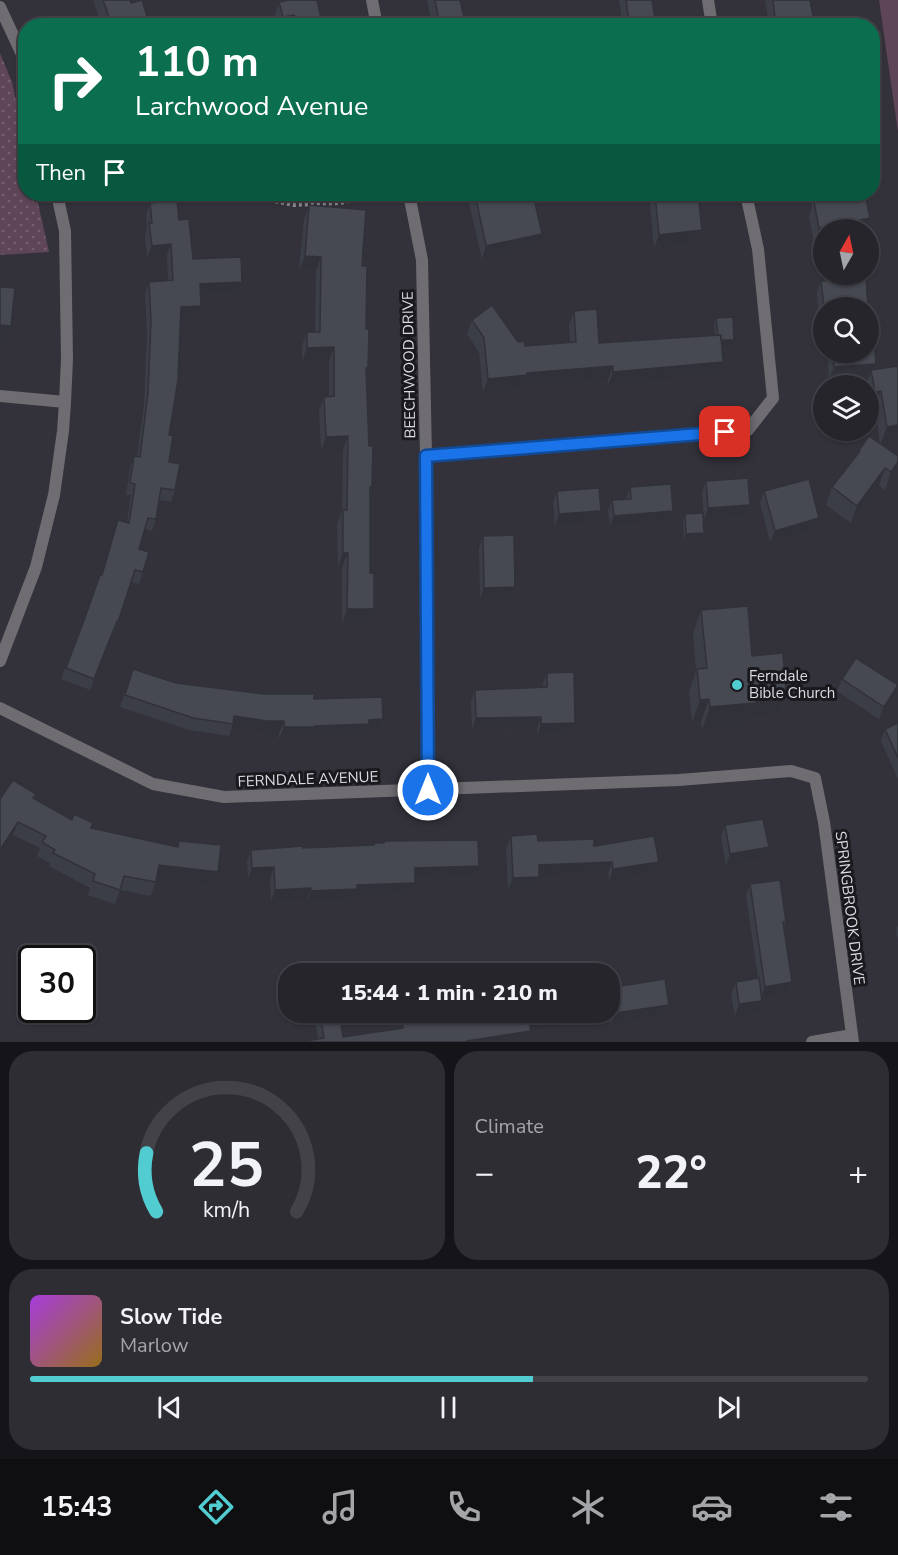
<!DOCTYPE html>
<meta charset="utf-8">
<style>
:root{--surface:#26252c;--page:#2e2d34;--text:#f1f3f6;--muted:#a4a5a9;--line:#424248;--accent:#51ccd1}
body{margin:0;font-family:"Nunito Sans",sans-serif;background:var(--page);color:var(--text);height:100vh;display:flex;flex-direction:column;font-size:22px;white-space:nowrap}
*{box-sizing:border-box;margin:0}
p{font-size:20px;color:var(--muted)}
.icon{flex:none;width:33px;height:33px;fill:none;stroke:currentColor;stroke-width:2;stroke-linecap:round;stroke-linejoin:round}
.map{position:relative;height:1042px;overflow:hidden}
.details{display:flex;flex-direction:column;gap:9px;padding:9px;background:#151418;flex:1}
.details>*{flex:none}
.top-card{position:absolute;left:18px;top:18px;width:862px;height:183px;border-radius:24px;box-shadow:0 2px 4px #0004,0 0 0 2px var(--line);background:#0b6e4f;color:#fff;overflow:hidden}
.needle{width:39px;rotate:9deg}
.fabs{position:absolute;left:813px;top:219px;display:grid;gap:12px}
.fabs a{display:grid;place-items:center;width:66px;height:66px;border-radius:50%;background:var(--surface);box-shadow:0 2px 4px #0004,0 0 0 2px var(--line);font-size:30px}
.speed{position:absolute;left:18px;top:945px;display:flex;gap:12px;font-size:30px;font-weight:700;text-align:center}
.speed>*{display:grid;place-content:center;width:78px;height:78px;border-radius:50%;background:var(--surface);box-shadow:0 2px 4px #0004,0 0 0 2px var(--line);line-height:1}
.speed .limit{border:3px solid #111;border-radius:9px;background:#fff;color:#111}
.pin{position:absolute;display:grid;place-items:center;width:51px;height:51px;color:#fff;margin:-26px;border-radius:12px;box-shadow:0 3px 9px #0006}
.me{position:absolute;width:66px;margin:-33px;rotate:0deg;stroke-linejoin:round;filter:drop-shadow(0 0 4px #0008)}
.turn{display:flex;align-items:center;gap:21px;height:126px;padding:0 18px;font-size:27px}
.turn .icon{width:78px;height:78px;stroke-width:2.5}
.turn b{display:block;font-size:42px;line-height:51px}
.then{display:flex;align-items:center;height:57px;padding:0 18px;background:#0003;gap:12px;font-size:22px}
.big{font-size:45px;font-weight:800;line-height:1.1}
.details .widget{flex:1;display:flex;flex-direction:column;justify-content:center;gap:9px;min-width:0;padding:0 21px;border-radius:24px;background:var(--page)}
.details .dial{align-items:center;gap:0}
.dial svg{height:156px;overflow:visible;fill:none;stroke:var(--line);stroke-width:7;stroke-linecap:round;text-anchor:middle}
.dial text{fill:var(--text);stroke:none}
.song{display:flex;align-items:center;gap:18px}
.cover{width:72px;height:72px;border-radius:9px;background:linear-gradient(135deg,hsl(280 70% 55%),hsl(40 70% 35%))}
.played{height:6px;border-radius:3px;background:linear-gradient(90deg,var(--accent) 60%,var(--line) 60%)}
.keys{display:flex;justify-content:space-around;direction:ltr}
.heat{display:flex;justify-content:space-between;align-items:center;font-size:33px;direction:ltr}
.details .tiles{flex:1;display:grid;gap:9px;grid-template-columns:1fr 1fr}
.widget:last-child{grid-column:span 2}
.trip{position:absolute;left:278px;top:963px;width:342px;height:60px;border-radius:24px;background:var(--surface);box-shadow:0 2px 4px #0004,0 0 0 2px var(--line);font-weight:800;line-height:60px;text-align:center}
.tabs{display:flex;height:96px;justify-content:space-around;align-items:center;background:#0f0f12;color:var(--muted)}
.tabs .icon{width:42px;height:42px}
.tabs .selected{color:var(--accent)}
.tabs b{font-size:27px;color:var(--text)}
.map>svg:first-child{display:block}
.grass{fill:#5f4558}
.park{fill:url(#park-dots)}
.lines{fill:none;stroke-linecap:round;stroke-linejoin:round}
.path{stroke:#89878f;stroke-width:4;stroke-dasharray:3 3;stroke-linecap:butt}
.minor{stroke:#706d72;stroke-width:12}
.tertiary{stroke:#706d72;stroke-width:12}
.wall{fill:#3c3e47}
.shaded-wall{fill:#313239}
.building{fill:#464852;stroke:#313239;stroke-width:1.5}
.route-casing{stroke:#114b97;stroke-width:15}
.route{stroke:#1a73e8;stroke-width:10}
.poi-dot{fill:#51ccd1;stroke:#1a191e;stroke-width:2}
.labels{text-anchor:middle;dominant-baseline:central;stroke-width:6;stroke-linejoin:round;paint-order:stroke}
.street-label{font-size:15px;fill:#dddbe2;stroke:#1a191e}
.poi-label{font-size:15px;fill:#dddbe2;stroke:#1a191e;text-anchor:start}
</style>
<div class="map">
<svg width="898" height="1042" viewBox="0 0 898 1042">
<defs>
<pattern id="park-dots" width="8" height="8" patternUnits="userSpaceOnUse" patternTransform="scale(1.5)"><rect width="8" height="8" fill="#5f4558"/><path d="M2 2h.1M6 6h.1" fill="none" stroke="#765f70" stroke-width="1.8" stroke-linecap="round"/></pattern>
</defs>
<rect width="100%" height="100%" fill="#33313a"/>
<!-- grass -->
<path class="grass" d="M879,0H898V132Z"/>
<!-- park -->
<path class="park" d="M0,53L12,82L25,144L26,194H36L49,252L0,255Z"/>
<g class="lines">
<!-- path -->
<path class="path" d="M240,194L293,205L340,203L381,194"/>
<!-- minor -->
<g class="minor">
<path d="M372,0L377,26"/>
<path d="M708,0L712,26"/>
<path d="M409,194L422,260L426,456L428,790"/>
<path d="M0,396L65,402"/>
<path d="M426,456L748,430L773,398L758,249L746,194"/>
<path d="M0,708L153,784L224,797L679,780L791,771L815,778L824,822L853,1042"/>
<path d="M812,1042L852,1035"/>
</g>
<!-- tertiary -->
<g class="tertiary">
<path d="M0,7L26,63"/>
<path d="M0,661L36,567L54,495L63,431L65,402L67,359L65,231L57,194"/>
</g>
</g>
<!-- wall -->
<g class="wall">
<path d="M93,0H130L131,3L150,26H102Z"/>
<path d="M285,0H317L323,26H278L275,14L279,2L285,1Z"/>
<path d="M427,0H461V2L466,26H432Z"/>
<path d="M619,0H652L656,26H623Z"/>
<path d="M765,0H810L815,26H769Z"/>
<path d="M467,194H533L537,247L482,259Z"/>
<path d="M649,194H698L702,230L698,243L654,248Z"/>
<path d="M809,194H854L824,230V241L814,243L809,217L812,207Z"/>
<path d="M150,203L179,220L193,259L242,282L238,294L201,295V306L197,317L180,318L169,435V462L175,490L171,502L159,500L156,519L152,531L144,529L139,549L143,572L139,584L131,582L114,633H112L90,690L61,679L101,575L118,520L127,522L131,495H126L130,468L134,456L137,457L144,404L147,332L145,293L149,282L168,281L167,255L147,257L145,235L147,228L146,215Z"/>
<path d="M309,205L362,266L368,368L366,375L369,446L372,487L370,494V573L374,609L369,624H342V567H338L337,524L342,511L343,450L321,451L319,411L324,397L329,396V361L302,362V346L307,332H315L316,271L299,270L304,220Z"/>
<path d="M821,281L824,308V328L823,319H819L817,293Z"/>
<path d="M574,311L599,343L715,335L714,324L716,318L734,340L732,346H722L718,376L608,385V380L523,387L522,389L483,392L479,352L467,334L472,320L518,342L525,346L570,343L569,325Z"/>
<path d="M827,352H868L874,370L898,366V442L881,444L898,456V465L894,476L885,490L879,486L851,523L826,505L832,487L857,454L859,450L880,444L875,408L868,409V386H866L869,376L829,379Z"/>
<path d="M706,481L750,505L745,516L704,520L702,492Z"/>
<path d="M630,487L673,511L669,522L610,526L608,511L612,500L626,499Z"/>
<path d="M557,491L601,511L596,523L555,526L553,503Z"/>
<path d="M764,491L815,530L770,542L760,503Z"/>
<path d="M685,514L704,533L702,539L684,540L683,520Z"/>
<path d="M483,536L511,599H480L479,548Z"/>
<path d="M701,610L752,656L786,692L778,715L751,717L748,725L702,730L701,722L692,723L689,692L696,671L693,633Z"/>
<path d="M547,673L571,734L537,735V728L472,729L471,701L475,690L543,687V684Z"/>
<path d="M842,679L894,697L879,719L837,691Z"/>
<path d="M129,680L176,683L264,694L314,699L383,719L379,731L366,732L365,736L311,738V739H279V733H263L232,728L229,736L189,730L120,707Z"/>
<path d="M898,723V779L881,741L885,729Z"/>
<path d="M36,794L34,799L72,820L93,823L91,828L177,847L179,841L213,886L156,879L151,896L120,890L115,904L88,895L90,888L49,866L50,863L37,856L40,848L13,835L0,856V799Z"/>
<path d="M725,825L769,847L764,859L726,866L721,837Z"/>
<path d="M511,836L538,841L594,846L654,873L609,881L608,874L539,877L535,889L508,890L506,848Z"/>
<path d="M384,841L475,877L415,879L411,894L355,896L353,901L307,902V900L271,902L270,879H248L247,861L251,850L374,845V843H383Z"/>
<path d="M750,884L786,922L784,928L792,982L788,994L762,998L758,1013L735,1016L731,994L736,982L758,978L746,896Z"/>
<path d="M898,925V942L896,930Z"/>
<path d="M609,988L669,1005L664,1016L611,1025L610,1019L531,1031L318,1039L315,1016L316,1012H339L343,1037L401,1028L403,1024L474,1012Z"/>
</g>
<!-- shaded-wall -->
<g class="shaded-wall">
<path d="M294,15L290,26H280L283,17Z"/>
<path d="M870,218L866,230H824V241L814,243L819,228Z"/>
<path d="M702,230L698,243L654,248L659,235Z"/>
<path d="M542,234L537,247L482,259L486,246Z"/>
<path d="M171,244L167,255L147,257L152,246Z"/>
<path d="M305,256L321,257L316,271L299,270Z"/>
<path d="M242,282L238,294L196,295L200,284Z"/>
<path d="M201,306L197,317L176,319L181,307Z"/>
<path d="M824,307V317L823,319H819Z"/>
<path d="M0,325L11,326L5,344L0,343Z"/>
<path d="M734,340L732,346L716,347L718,341Z"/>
<path d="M334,347L329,361L302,362L307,348Z"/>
<path d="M723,362L718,376L608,385L613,372Z"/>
<path d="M876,364L872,374L871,370L869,376L829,379L834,367Z"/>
<path d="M613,366L608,380L523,387L522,389L483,392L488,379L527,373Z"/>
<path d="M881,391L875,408L868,409L875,392Z"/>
<path d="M898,425V442L880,445L887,427Z"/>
<path d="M348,436L343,450L321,451L326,437Z"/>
<path d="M898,462V465L894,476L885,490L891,472Z"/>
<path d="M885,468L879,486L851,523L857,506Z"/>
<path d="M750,505L745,516L704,520L708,508Z"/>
<path d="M601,511L596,523L555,526L559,514Z"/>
<path d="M673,511L669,522L610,526L614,516Z"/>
<path d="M819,518L815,530L770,542L775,531Z"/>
<path d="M704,533L702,539L684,540L686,534Z"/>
<path d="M343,553H348L342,567H338Z"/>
<path d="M515,587L511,599H480L484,588Z"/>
<path d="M347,609H374L369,624H342Z"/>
<path d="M898,685L894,697L879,719L884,707Z"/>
<path d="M786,692L778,715L751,717L748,725L702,730L710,707L756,695Z"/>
<path d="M709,699L701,722L692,723L700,700Z"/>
<path d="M234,716L284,721L279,733H263L232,728Z"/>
<path d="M541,717L537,728L472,729L476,718Z"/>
<path d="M383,719L379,731L366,732L365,736L311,738V739H279L284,727Z"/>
<path d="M575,723L571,734L537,735L541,724Z"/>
<path d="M18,822L13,835L0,856V850Z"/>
<path d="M769,847L764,859L726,866L730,854Z"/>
<path d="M612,862L608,874L539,877L535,889L508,890L513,878L539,865Z"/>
<path d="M659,862L654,873L609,881L613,869Z"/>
<path d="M159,865L218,872L213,886L154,879Z"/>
<path d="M479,866L475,877L410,879L415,868Z"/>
<path d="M274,867L270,879H248L252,868Z"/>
<path d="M415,883L411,894L355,896L353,901L307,902L311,891L357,885Z"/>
<path d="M311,888L307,900L271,902L275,890Z"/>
<path d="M792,982L788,994L761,998L765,987Z"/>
<path d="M762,1001L758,1013L735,1016L739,1004Z"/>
<path d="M669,1005L664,1016L611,1025L615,1013Z"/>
<path d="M614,1007L610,1019L525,1032L529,1020L579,1012H609V1008Z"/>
<path d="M531,1031L527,1042H467V1041Z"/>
</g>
<!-- building -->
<g class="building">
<path d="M103,0H130L131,3L142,0L150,26H117L116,24L112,26Z"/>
<path d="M289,0H317L323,26H296L294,15L283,17L279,2Z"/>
<path d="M435,0H460L466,26H438L436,17L438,16Z"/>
<path d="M626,0H652L656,26H629L628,23L629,22Z"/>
<path d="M773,0H810L815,26H776Z"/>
<path d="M475,194H533L542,234L486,246Z"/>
<path d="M655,194H698L702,230L659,235Z"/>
<path d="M818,194H865L870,218L819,228L814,202L820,201Z"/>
<path d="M177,200L179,220L189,219L193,259L241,257L242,282L200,284L201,306L181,307L178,380L169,435H173L169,462L180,464L175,490L161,488L156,519L148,518L139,549L149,552L143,572L135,570L118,622L117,621L94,679L66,668L86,615L100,575H102L118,520L129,523L135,484L130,483L134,456L140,457L148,393L151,321L149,282L173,280L171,244L152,246L149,223H152L150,203Z"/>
<path d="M309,205L366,210L362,266H367L366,329H369L368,368H366L369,446H373L372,487H370V573H374V609H347L348,553H343V510H347L348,436L326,437L324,397L334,396V347L307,348V332H320L321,257L305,256Z"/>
<path d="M866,277L868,308L824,307L821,281Z"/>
<path d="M0,287L15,288L11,326L0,325Z"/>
<path d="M492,305L518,342L524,341L525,346L576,342L574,311L597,309L599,343L721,335L723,362L613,372V366L527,373V375L488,379L484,338L472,320Z"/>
<path d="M868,310L870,328H873L876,364L834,367L833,352H868Z"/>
<path d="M733,317L734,340H721V335H718L716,318Z"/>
<path d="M898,366V425L887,427L881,391L875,392L871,370Z"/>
<path d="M869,436L898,456V462L891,472L885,468L857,506L832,487L860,451L859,450Z"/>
<path d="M748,478L750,505L708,508L706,481Z"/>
<path d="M809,479L819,518L775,531L764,491Z"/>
<path d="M671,484L673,511L614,516L612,500L631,499L630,487Z"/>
<path d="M599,488L601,511L559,514L557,491Z"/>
<path d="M703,513L704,533L686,534L685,514Z"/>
<path d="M514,535L515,587L484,588L483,536Z"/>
<path d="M748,606L752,656L783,653L786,692L756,695V703L710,707L709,699L700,700L697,669L707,668L701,610Z"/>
<path d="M856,658L898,685L884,707L842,679Z"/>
<path d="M133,669L176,683L264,694H314V699L382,697L383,719L369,720V724L315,726V727H284V721H267L234,716L233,724L193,718L125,695Z"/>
<path d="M574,672L575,723L541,724V717L476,718L475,690L547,687V673Z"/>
<path d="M898,723V758L885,729Z"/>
<path d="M13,780L36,794L33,798L72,820L74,814L93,823L91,828L178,847L179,841L221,845L218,872L159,865L156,882L124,876L120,890L93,881L95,874L53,853L55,850L42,842L46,836L18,822L0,850V799Z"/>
<path d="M763,819L769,847L730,854L725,825Z"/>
<path d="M537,834L538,841L594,839V846L654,836L659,862L613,869L612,862L539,865V877L513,878L511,836Z"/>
<path d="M478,840L479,866L415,868V883L357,885V889L311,891V888L275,890L274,867L252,868L251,850L303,846V848L374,845V843H384V841Z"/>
<path d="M780,880L786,922H783L792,982L765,987L750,884Z"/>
<path d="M759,978L762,1001L739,1004L736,982Z"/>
<path d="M665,979L669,1005L615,1013L614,1007L609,1008V988Z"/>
<path d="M320,1012H339L343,1037L403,1028V1024L474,1012H579L529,1020L531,1031L467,1041V1042H299L324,1038Z"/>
</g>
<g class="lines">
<defs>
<path id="route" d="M428,790L426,456L725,432"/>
</defs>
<!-- route casing -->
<use href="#route" class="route-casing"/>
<!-- route -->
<use href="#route" class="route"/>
</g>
<!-- markers -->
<circle class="poi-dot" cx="737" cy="685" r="6"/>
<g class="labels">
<!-- street labels -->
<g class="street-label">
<text transform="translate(409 365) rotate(-91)">BEECHWOOD DRIVE</text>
<text transform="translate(308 779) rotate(-2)">FERNDALE AVENUE</text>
<text transform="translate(850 908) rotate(83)">SPRINGBROOK DRIVE</text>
</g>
<!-- poi labels -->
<g class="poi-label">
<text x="749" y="676">Ferndale<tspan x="749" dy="17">Bible Church</tspan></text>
</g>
</g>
</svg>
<div class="fabs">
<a><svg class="needle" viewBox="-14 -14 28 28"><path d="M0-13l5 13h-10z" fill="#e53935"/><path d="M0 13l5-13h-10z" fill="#a4a5a9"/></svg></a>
<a><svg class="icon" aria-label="search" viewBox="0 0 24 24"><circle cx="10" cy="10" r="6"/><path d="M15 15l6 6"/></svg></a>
<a><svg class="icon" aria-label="layers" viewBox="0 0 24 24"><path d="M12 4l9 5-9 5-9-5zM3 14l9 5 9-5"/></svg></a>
</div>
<div class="speed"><div class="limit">30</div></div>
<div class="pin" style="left:725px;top:432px;background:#d93025"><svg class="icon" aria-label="arrive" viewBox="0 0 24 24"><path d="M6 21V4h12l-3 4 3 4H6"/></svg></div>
<svg class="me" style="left:428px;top:790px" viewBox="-20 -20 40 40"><circle r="17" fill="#1a73e8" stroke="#fff" stroke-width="3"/><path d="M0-11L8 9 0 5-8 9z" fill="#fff"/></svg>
<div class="trip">15:44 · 1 min · 210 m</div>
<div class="top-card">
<div class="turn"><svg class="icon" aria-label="right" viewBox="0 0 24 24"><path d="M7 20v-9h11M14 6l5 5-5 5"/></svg><div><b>110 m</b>Larchwood Avenue</div></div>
<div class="then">Then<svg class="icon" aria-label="arrive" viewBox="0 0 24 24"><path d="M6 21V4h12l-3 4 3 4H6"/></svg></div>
</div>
</div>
<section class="details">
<div class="tiles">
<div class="widget dial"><svg viewBox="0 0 100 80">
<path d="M14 69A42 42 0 1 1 86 69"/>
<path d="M14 69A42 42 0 0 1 9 39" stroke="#51ccd1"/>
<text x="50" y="56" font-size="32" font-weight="700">25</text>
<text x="50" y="72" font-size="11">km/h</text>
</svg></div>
<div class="widget"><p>Climate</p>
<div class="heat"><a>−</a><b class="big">22°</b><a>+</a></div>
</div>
<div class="widget">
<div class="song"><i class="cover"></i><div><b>Slow Tide</b><p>Marlow</p></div></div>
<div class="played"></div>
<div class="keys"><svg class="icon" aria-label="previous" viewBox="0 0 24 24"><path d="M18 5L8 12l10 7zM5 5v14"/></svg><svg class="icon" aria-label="pause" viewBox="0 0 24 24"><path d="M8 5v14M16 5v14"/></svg><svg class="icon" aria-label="next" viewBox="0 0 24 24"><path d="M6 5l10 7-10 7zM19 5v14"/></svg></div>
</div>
</div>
</section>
<nav class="tabs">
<b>15:43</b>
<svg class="icon selected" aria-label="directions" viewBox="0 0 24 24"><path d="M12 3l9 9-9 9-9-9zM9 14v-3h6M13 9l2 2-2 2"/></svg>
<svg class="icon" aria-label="music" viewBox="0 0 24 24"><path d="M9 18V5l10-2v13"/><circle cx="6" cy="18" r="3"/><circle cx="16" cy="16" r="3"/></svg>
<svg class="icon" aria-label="phone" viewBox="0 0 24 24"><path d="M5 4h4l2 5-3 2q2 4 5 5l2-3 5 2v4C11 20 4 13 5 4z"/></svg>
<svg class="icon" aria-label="climate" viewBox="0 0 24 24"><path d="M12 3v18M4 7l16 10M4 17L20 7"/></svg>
<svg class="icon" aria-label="car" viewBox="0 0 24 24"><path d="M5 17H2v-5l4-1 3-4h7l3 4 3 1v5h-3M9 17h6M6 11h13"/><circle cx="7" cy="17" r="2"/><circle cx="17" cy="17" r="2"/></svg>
<svg class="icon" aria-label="filters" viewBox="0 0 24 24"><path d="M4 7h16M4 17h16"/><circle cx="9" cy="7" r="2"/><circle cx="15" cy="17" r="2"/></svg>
</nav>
